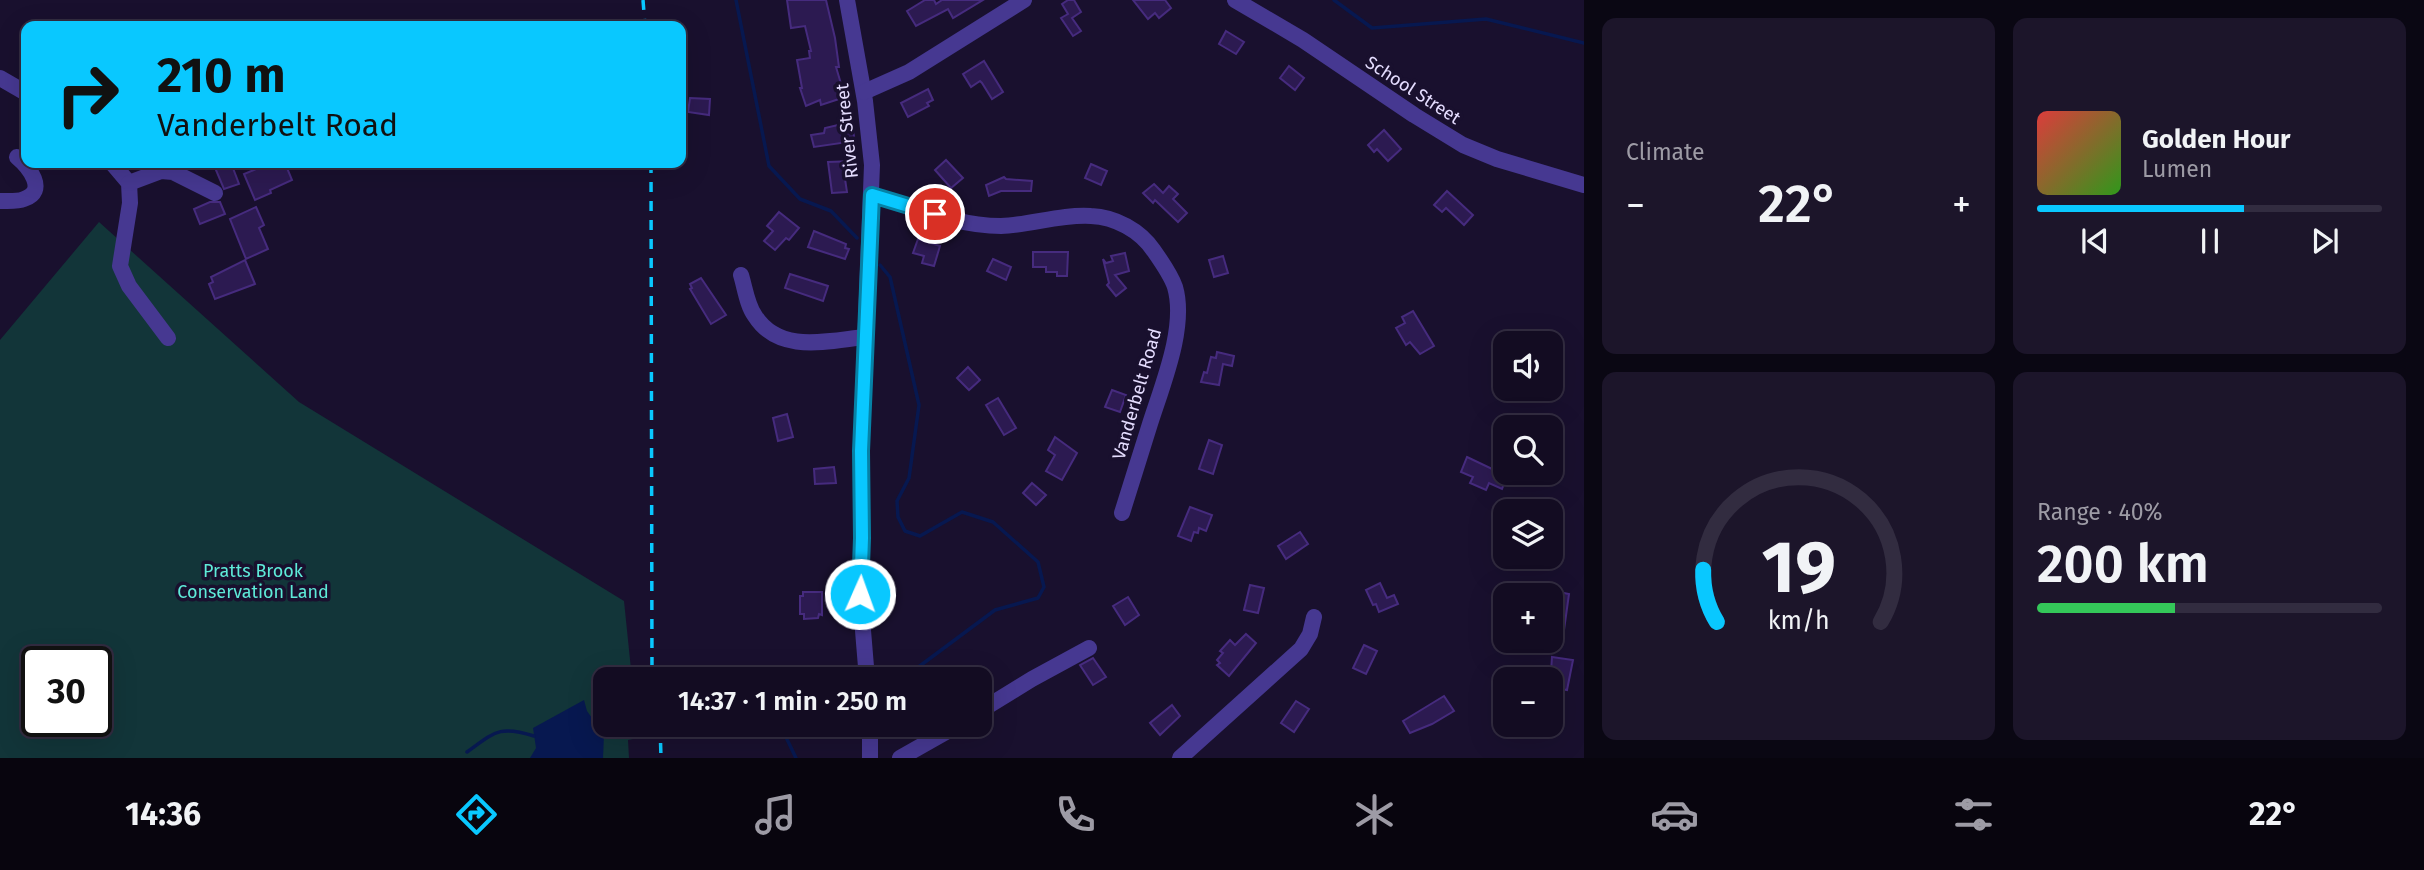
<!DOCTYPE html>
<meta charset="utf-8">
<style>
:root{--surface:#130c22;--page:#1c152a;--text:#f1f3f6;--muted:#9d9ba5;--line:#322c40;--accent:#09c8ff}
body{margin:0;font-family:"Fira Sans",sans-serif;background:var(--page);color:var(--text);height:100vh;display:flex;flex-direction:column;font-size:26px;white-space:nowrap}
*{box-sizing:border-box;margin:0}
p{font-size:23px;color:var(--muted)}
.icon{flex:none;width:38px;height:38px;fill:none;stroke:currentColor;stroke-width:2;stroke-linecap:round;stroke-linejoin:round}
.map{position:relative;flex:1;overflow:hidden}
.side{display:flex;flex-direction:column;gap:18px;padding:18px;background:#0a0713;width:840px}
.side>*{flex:none}
.guide{position:absolute;left:21px;top:21px;width:665px;height:147px;border-radius:14px;box-shadow:0 7px 28px #0002,0 0 0 2px var(--line);background:#09c8ff;color:#111;overflow:hidden}
.buttons{position:absolute;left:1493px;top:331px;display:grid;gap:14px}
.buttons a{display:grid;place-items:center;width:70px;height:70px;border-radius:14px;background:var(--surface);box-shadow:0 7px 28px #0002,0 0 0 2px var(--line);font-size:35px}
.speed{position:absolute;left:21px;top:646px;display:flex;gap:14px;font-size:35px;font-weight:700;text-align:center}
.speed>*{display:grid;place-content:center;width:91px;height:91px;border-radius:50%;background:var(--surface);box-shadow:0 7px 28px #0002,0 0 0 2px var(--line);line-height:1}
.speed .limit{border:4px solid #111;border-radius:10px;background:#fff;color:#111}
.pin{position:absolute;display:grid;place-items:center;width:60px;height:60px;color:#fff;margin:-30px;border:4px solid #fff;border-radius:50%;box-shadow:0 2px 7px #0007}
.me{position:absolute;width:77px;margin:-38px;rotate:2deg;stroke-linejoin:round;filter:drop-shadow(0 0 5px #0008)}
.turn{display:flex;align-items:center;gap:24px;height:147px;padding:0 21px;font-size:32px}
.turn .icon{width:91px;height:91px;stroke-width:2.5}
.turn b{display:block;font-size:49px;line-height:60px}
.big{font-size:52px;font-weight:600;line-height:1.1}
.side .card{flex:1;display:flex;flex-direction:column;justify-content:center;gap:10px;min-width:0;padding:0 24px;border-radius:14px;background:var(--page)}
.side .dial{align-items:center;gap:0}
.dial svg{height:182px;overflow:visible;fill:none;stroke:var(--line);stroke-width:7;stroke-linecap:round;text-anchor:middle}
.dial text{fill:var(--text);stroke:none}
.song{display:flex;align-items:center;gap:21px}
.cover{width:84px;height:84px;border-radius:10px;background:linear-gradient(135deg,hsl(0 70% 55%),hsl(110 70% 35%))}
.played{height:7px;border-radius:4px;background:linear-gradient(90deg,var(--accent) 60%,var(--line) 60%)}
.keys{display:flex;justify-content:space-around;direction:ltr}
.heat{display:flex;justify-content:space-between;align-items:center;font-size:38px;direction:ltr}
.charge{height:10px;border-radius:5px;background:linear-gradient(90deg,#34c759 40%,var(--line) 0)}
.side .tiles{flex:1;display:grid;gap:18px;grid-template-columns:repeat(2,1fr)}
.trip{position:absolute;left:593px;top:667px;width:399px;height:70px;border-radius:14px;background:var(--surface);box-shadow:0 7px 28px #0002,0 0 0 2px var(--line);font-weight:600;line-height:70px;text-align:center}
.tabs{display:flex;height:112px;justify-content:space-around;align-items:center;background:#08050e;color:var(--muted)}
.tabs .icon{width:49px;height:49px}
.tabs .current{color:var(--accent)}
.tabs b{font-size:32px;color:var(--text)}
main{display:flex;flex:1;min-height:0}
.map>svg:first-child{display:block}
.green{fill:#123539;fill-rule:evenodd}
.water{fill:#071850}
.lines{fill:none;stroke-linecap:round;stroke-linejoin:round}
.stream{stroke:#071850;stroke-width:3.5}
.building{fill:#2c1a51;stroke:#462b7e;stroke-width:2}
.minor{stroke:#463891;stroke-width:16}
.rail{stroke:#09c8ff;stroke-width:3.5;stroke-dasharray:10 9;stroke-linecap:butt}
.route-casing{stroke:#0682a6;stroke-width:18}
.route{stroke:#09c8ff;stroke-width:12}
.labels{text-anchor:middle;dominant-baseline:central;stroke-width:7;stroke-linejoin:round;paint-order:stroke}
.street-label{font-size:18px;fill:#e5ddff;stroke:#19102e}
.park-label{font-size:18px;fill:#5eead8;stroke:#19102e}
</style>
<main>
<div class="map">
<svg width="1584" height="758" viewBox="0 0 1584 758">
<rect width="100%" height="100%" fill="#19102e"/>
<!-- green -->
<path class="green" d="M99,222L299,402L624,601L632,679H606V724L636,725L638,738L628,740L629,758H0V340ZM37,662H96V721H37Z"/>
<!-- water -->
<path class="water" d="M584,700L587,711L604,735L603,758H530L536,748L533,728Z"/>
<g class="lines">
<!-- stream -->
<g class="stream">
<path d="M736,0L769,166L800,199L831,211L857,238"/>
<path d="M1334,0L1372,28L1486,19L1584,43"/>
<path d="M880,265L890,277L919,405L909,478L897,501L898,517L905,531L920,536L962,512L993,522L1038,562L1044,587L1038,598L995,610L909,674L893,679"/>
<path d="M789,724L783,731L796,758"/>
<path d="M467,752C495,732 499,725 534,736"/>
</g>
</g>
<!-- building -->
<g class="building">
<path d="M787,0H826L835,38L839,67H836L845,97L821,105L820,100L806,106L800,88H802L797,60L810,58L809,51H811L805,26L791,28Z"/>
<path d="M925,0H934L936,4L942,0H983L953,18L948,9L916,26L907,11Z"/>
<path d="M1068,0H1074L1081,12L1072,18L1081,31L1073,36L1061,18L1068,14L1062,4Z"/>
<path d="M1133,0H1165L1171,8L1159,18L1155,13L1148,19Z"/>
<path d="M1226,31L1244,42L1236,54L1219,44Z"/>
<path d="M984,61L1003,92L992,99L982,83L980,81L971,87L963,74Z"/>
<path d="M1289,66L1304,78L1295,90L1280,78Z"/>
<path d="M928,89L933,100L927,103L929,106L908,117L901,103Z"/>
<path d="M690,98L710,99L709,115L688,112Z"/>
<path d="M851,122L855,141L814,147L811,135L824,133L825,128Z"/>
<path d="M1384,130L1401,149L1388,161L1377,149L1374,152L1368,145Z"/>
<path d="M946,160L963,178L951,188L935,170Z"/>
<path d="M855,161L856,178L845,179L847,192L832,193L828,162Z"/>
<path d="M213,163H231L239,184L224,189Z"/>
<path d="M263,163H285L292,180L270,190L271,193L255,200L244,174L264,166Z"/>
<path d="M1091,164L1107,171L1101,185L1085,178Z"/>
<path d="M1004,177L1006,179L1032,181L1031,191H1001L989,196L986,185Z"/>
<path d="M1154,184L1163,193L1169,186L1178,194L1173,199L1187,213L1178,222L1155,200L1153,203L1143,193Z"/>
<path d="M1447,191L1473,215L1464,225L1446,208L1442,212L1434,205Z"/>
<path d="M210,202H220L225,214L200,224L194,209Z"/>
<path d="M256,207L264,225L259,228L268,249L246,259L230,219Z"/>
<path d="M779,212L799,228L789,240L786,238L775,250L764,241L773,231L767,226Z"/>
<path d="M814,231L846,244L845,248L849,249L845,259L808,247Z"/>
<path d="M918,239L940,246L934,266L922,263L924,256L913,253Z"/>
<path d="M1033,252H1068L1067,276H1057V272H1046V267H1033Z"/>
<path d="M1125,253L1129,271L1115,275L1126,288L1116,296L1107,285L1109,283L1103,259L1106,263L1113,261L1111,256Z"/>
<path d="M1223,256L1228,273L1214,277L1209,260Z"/>
<path d="M993,259L1011,267L1006,280L987,271Z"/>
<path d="M245,260L255,284L215,299L209,284L213,282L211,277Z"/>
<path d="M790,274L828,286L823,301L785,288Z"/>
<path d="M701,278L726,315L711,324L690,289L692,288L690,284Z"/>
<path d="M1413,311L1434,346L1420,354L1410,342L1406,345L1396,328L1405,323L1402,317Z"/>
<path d="M1217,352L1234,356L1232,366L1223,364L1219,385L1201,382L1204,372L1207,373L1211,357L1216,358Z"/>
<path d="M968,367L980,380L969,390L957,378Z"/>
<path d="M1112,390L1126,395L1120,412L1105,407Z"/>
<path d="M998,398L1016,428L1004,435L986,405Z"/>
<path d="M787,414L793,437L778,441L773,418Z"/>
<path d="M1055,437L1077,453L1062,480L1046,471L1055,455L1048,450Z"/>
<path d="M1209,440L1222,445L1213,474L1199,469Z"/>
<path d="M1467,457L1507,476L1502,489L1489,483L1486,490L1470,483L1473,477L1461,472Z"/>
<path d="M834,467L836,483L815,484L814,469Z"/>
<path d="M1032,483L1046,495L1036,505L1023,493Z"/>
<path d="M1190,507L1212,515L1206,531L1199,528L1198,533L1194,532L1191,541L1178,536Z"/>
<path d="M1300,532L1308,544L1286,559L1278,546Z"/>
<path d="M1380,583L1387,598L1394,595L1398,604L1379,612L1376,604L1373,605L1366,590Z"/>
<path d="M1250,585L1264,588L1258,613L1244,610Z"/>
<path d="M1554,591L1569,594L1564,630L1550,627V606Z"/>
<path d="M803,592H822V615L819,614L818,618L804,619V614H800V596H803Z"/>
<path d="M1128,597L1139,615L1125,625L1113,606Z"/>
<path d="M1246,634L1256,643L1229,676L1217,665L1220,663L1217,660L1223,653L1220,651L1230,640L1235,645Z"/>
<path d="M1364,645L1377,651L1366,674L1353,668Z"/>
<path d="M1552,657L1573,660L1567,690L1550,687Z"/>
<path d="M1093,658L1106,677L1093,685L1080,665Z"/>
<path d="M1444,696L1454,711L1432,724L1410,733L1403,721Z"/>
<path d="M1296,701L1309,709L1294,732L1281,723Z"/>
<path d="M1172,705L1180,716L1160,735L1150,723Z"/>
</g>
<g class="lines">
<!-- minor -->
<g class="minor">
<path d="M847,0L865,101L872,165L861,451L862,538L860,594L867,679"/>
<path d="M1235,0L1303,40L1414,115L1463,145L1497,159L1584,185"/>
<path d="M0,78L26,93"/>
<path d="M864,92L909,72L1024,0"/>
<path d="M112,163L129,183L130,203L120,266L129,286L168,338"/>
<path d="M129,183L161,171L173,172L215,193"/>
<path d="M872,195C914,207 957,226 1001,226C1031,225 1061,214 1091,216C1115,217 1140,230 1154,251C1161,261 1171,275 1175,287C1187,328 1161,388 1149,427C1140,456 1131,484 1122,513"/>
<path d="M0,201C7,201 17,202 24,199C48,191 29,167 17,157"/>
<path d="M741,275C745,288 747,305 755,316C779,354 827,341 865,337"/>
<path d="M980,711L1032,679L1089,648"/>
<path d="M870,758V724"/>
<path d="M900,758L960,724"/>
<path d="M1180,758L1301,649L1310,634L1314,617"/>
</g>
<!-- rail -->
<g class="rail">
<path d="M643,0L645,26"/>
<path d="M651,163L652,679"/>
<path d="M660,724L661,758"/>
</g>
</g>
<g class="lines">
<defs>
<path id="route" d="M860,594L862,538L861,451L872,195L935,214"/>
</defs>
<!-- route casing -->
<use href="#route" class="route-casing"/>
<!-- route -->
<use href="#route" class="route"/>
</g>
<g class="labels">
<!-- street labels -->
<g class="street-label">
<text transform="translate(1413 90) rotate(33)">School Street</text>
<text transform="translate(847 131) rotate(-96)">River Street</text>
<text transform="translate(1137 394) rotate(-74)">Vanderbelt Road</text>
</g>
<!-- park labels -->
<g class="park-label">
<text x="253" y="571">Pratts Brook<tspan x="253" dy="21">Conservation Land</tspan></text>
</g>
</g>
</svg>
<div class="buttons">
<a><svg class="icon" aria-label="sound" viewBox="0 0 24 24"><path d="M4 9h4l5-4v14l-5-4H4zM17 9q2 3 0 6"/></svg></a>
<a><svg class="icon" aria-label="search" viewBox="0 0 24 24"><circle cx="10" cy="10" r="6"/><path d="M15 15l6 6"/></svg></a>
<a><svg class="icon" aria-label="layers" viewBox="0 0 24 24"><path d="M12 4l9 5-9 5-9-5zM3 14l9 5 9-5"/></svg></a>
<a>+</a>
<a>−</a>
</div>
<div class="speed"><div class="limit">30</div></div>
<div class="pin" style="left:935px;top:214px;background:#d93025"><svg class="icon" aria-label="arrive" viewBox="0 0 24 24"><path d="M6 21V4h12l-3 4 3 4H6"/></svg></div>
<svg class="me" style="left:860px;top:594px" viewBox="-20 -20 40 40"><circle r="17" fill="#09c8ff" stroke="#fff" stroke-width="3"/><path d="M0-11L8 9 0 5-8 9z" fill="#fff"/></svg>
<div class="trip">14:37 · 1 min · 250 m</div>
<div class="guide">
<div class="turn"><svg class="icon" aria-label="right" viewBox="0 0 24 24"><path d="M7 20v-9h11M14 6l5 5-5 5"/></svg><div><b>210 m</b>Vanderbelt Road</div></div>
</div>
</div>
<section class="side">
<div class="tiles">
<div class="card"><p>Climate</p>
<div class="heat"><a>−</a><b class="big">22°</b><a>+</a></div>
</div>
<div class="card">
<div class="song"><i class="cover"></i><div><b>Golden Hour</b><p>Lumen</p></div></div>
<div class="played"></div>
<div class="keys"><svg class="icon" aria-label="previous" viewBox="0 0 24 24"><path d="M18 5L8 12l10 7zM5 5v14"/></svg><svg class="icon" aria-label="pause" viewBox="0 0 24 24"><path d="M8 5v14M16 5v14"/></svg><svg class="icon" aria-label="next" viewBox="0 0 24 24"><path d="M6 5l10 7-10 7zM19 5v14"/></svg></div>
</div>
<div class="card dial"><svg viewBox="0 0 100 80">
<path d="M14 69A42 42 0 1 1 86 69"/>
<path d="M14 69A42 42 0 0 1 8 46" stroke="#09c8ff"/>
<text x="50" y="56" font-size="32" font-weight="700">19</text>
<text x="50" y="72" font-size="11">km/h</text>
</svg></div>
<div class="card"><p>Range · 40%</p><b class="big">200 km</b><div class="charge"></div></div>
</div>
</section>
</main>
<nav class="tabs">
<b>14:36</b>
<svg class="icon current" aria-label="directions" viewBox="0 0 24 24"><path d="M12 3l9 9-9 9-9-9zM9 14v-3h6M13 9l2 2-2 2"/></svg>
<svg class="icon" aria-label="music" viewBox="0 0 24 24"><path d="M9 18V5l10-2v13"/><circle cx="6" cy="18" r="3"/><circle cx="16" cy="16" r="3"/></svg>
<svg class="icon" aria-label="phone" viewBox="0 0 24 24"><path d="M5 4h4l2 5-3 2q2 4 5 5l2-3 5 2v4C11 20 4 13 5 4z"/></svg>
<svg class="icon" aria-label="climate" viewBox="0 0 24 24"><path d="M12 3v18M4 7l16 10M4 17L20 7"/></svg>
<svg class="icon" aria-label="car" viewBox="0 0 24 24"><path d="M5 17H2v-5l4-1 3-4h7l3 4 3 1v5h-3M9 17h6M6 11h13"/><circle cx="7" cy="17" r="2"/><circle cx="17" cy="17" r="2"/></svg>
<svg class="icon" aria-label="filters" viewBox="0 0 24 24"><path d="M4 7h16M4 17h16"/><circle cx="9" cy="7" r="2"/><circle cx="15" cy="17" r="2"/></svg>
<b>22°</b>
</nav>
